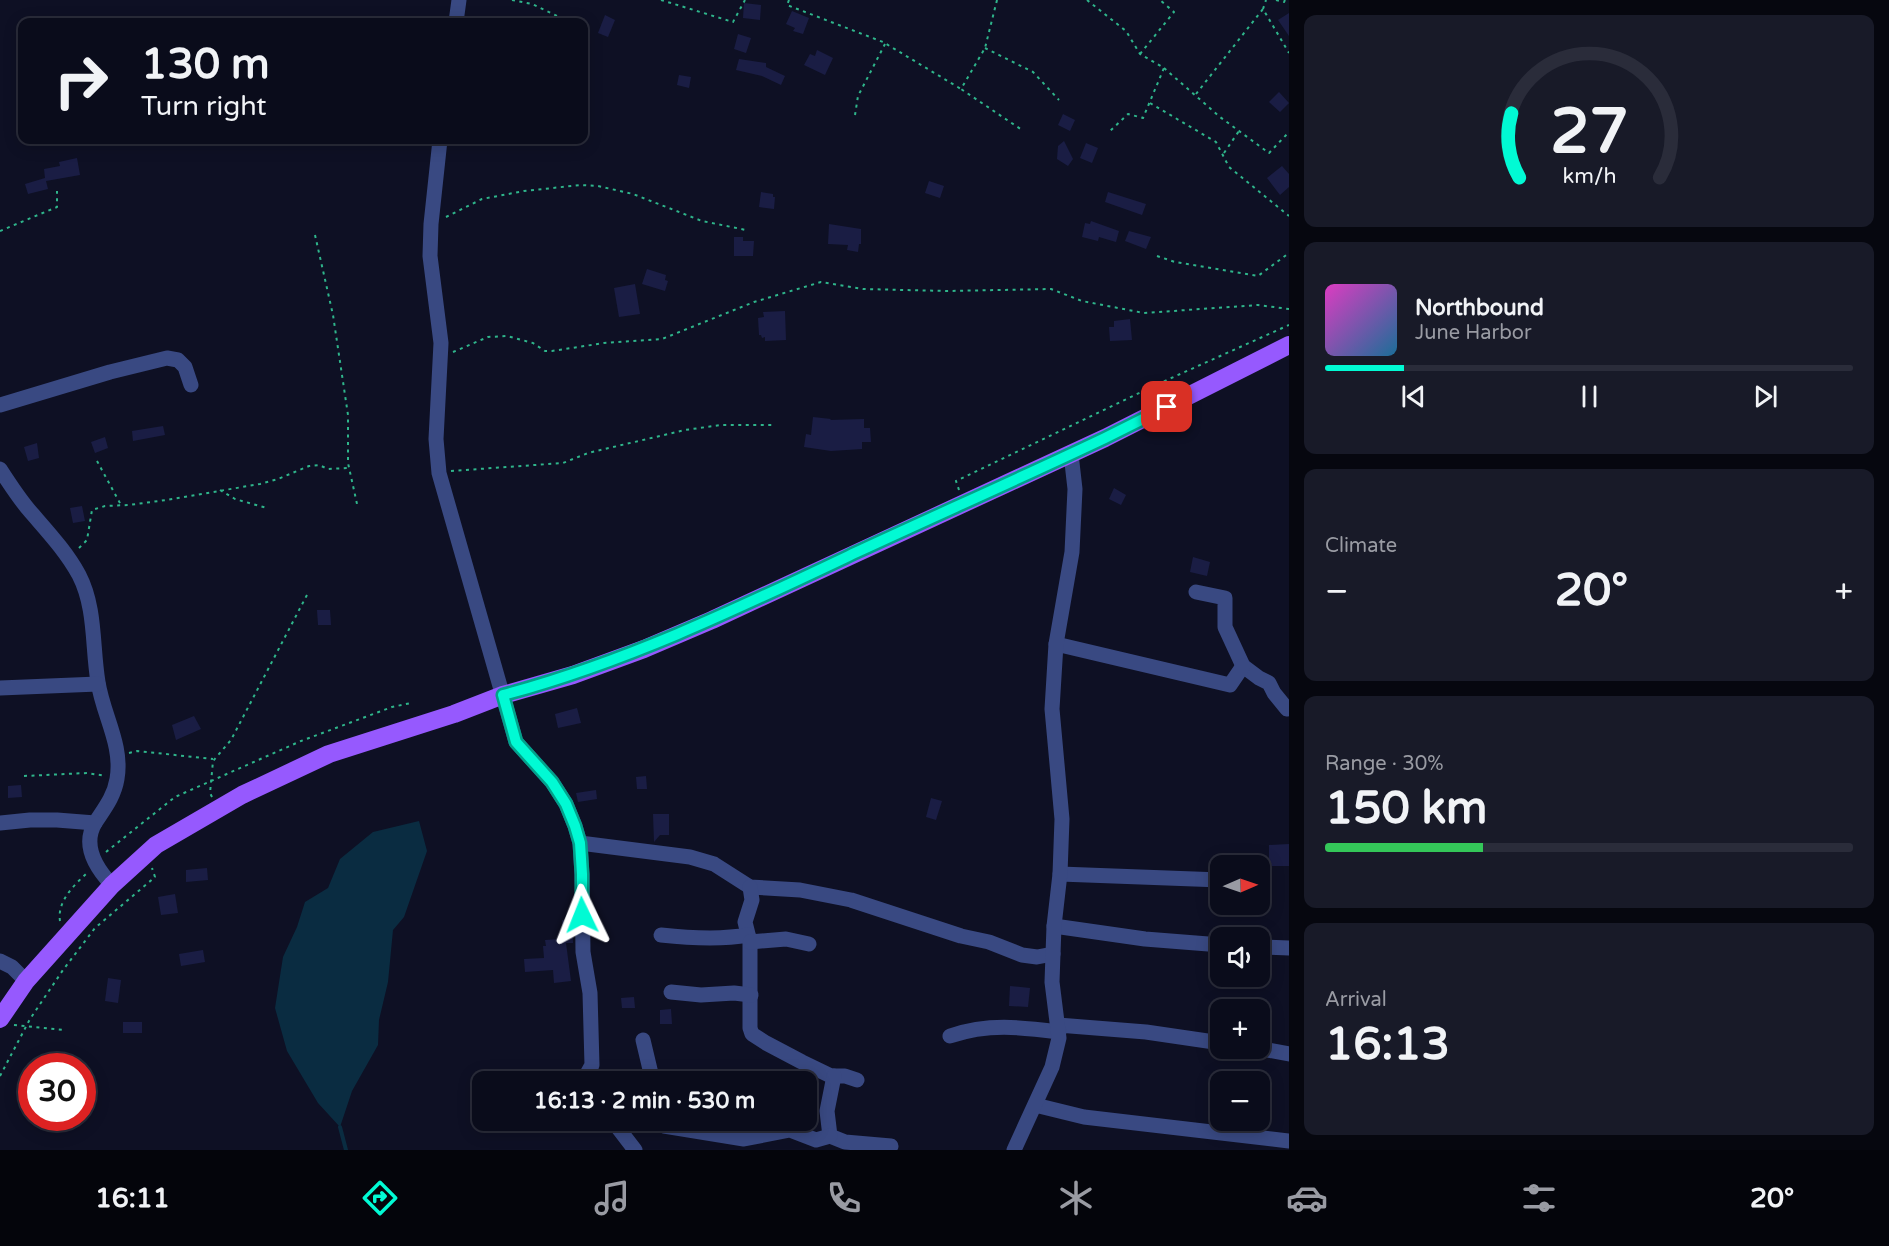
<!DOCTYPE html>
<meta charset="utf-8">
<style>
:root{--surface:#0a0c1b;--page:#181a28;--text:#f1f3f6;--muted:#999ba3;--line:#2a2c3a;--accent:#01fad4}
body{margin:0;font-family:"Varela Round",sans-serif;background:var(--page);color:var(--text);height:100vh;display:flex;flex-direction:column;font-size:22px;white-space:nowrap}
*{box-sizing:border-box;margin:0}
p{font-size:20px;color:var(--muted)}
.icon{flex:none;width:33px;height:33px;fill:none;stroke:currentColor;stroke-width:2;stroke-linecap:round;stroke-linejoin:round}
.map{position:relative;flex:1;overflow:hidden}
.details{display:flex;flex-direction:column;gap:15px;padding:15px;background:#06070f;width:600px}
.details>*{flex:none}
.hud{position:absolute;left:18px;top:18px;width:570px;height:126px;border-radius:12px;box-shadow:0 3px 15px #0003,0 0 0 2px var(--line);background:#0a0c1b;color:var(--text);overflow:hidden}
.needle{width:39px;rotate:88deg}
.buttons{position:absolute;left:1210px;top:855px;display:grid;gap:12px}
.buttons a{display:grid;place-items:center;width:60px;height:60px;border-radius:12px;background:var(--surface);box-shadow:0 3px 15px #0003,0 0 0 2px var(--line);font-size:30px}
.speed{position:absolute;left:18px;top:1053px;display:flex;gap:12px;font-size:30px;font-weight:700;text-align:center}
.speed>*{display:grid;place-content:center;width:78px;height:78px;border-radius:50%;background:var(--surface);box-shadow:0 3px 15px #0003,0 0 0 2px var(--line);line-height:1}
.speed .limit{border:9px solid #d22;background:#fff;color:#111}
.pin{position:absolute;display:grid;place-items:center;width:51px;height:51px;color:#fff;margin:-26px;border-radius:12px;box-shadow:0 3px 9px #0006}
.me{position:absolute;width:66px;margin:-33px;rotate:358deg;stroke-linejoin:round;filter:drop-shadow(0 0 4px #0008)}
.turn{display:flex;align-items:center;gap:21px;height:126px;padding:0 24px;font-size:27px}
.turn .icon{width:78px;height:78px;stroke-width:2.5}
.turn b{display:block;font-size:42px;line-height:51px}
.big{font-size:45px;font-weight:700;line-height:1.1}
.details .card{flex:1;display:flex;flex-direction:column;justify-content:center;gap:9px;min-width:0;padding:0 21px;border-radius:12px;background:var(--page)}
.details .dial{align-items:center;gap:0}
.dial svg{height:156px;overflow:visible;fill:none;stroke:var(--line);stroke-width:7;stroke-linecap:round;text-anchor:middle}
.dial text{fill:var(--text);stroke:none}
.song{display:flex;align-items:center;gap:18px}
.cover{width:72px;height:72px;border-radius:9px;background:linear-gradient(135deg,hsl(310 70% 55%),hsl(200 70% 35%))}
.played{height:6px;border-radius:3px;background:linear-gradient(90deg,var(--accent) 15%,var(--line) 15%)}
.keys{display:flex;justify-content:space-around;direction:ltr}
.heat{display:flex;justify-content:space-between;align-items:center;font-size:33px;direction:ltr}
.charge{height:9px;border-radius:4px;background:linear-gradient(90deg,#34c759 30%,var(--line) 0)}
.trip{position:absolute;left:472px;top:1071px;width:345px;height:60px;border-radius:12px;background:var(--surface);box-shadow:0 3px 15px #0003,0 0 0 2px var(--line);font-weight:700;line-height:60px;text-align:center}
.tab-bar{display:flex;height:96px;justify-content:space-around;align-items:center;background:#04050b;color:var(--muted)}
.tab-bar .icon{width:42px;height:42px}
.tab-bar .on{color:var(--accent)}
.tab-bar b{font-size:27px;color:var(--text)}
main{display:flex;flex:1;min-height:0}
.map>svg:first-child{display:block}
.water{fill:#0a2c41}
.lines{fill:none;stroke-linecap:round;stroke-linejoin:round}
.stream{stroke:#0a2c41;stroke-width:4}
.building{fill:#1a1d44}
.path{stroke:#2fb58b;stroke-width:2;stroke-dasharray:3 4.5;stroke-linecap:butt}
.minor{stroke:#394982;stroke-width:15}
.major{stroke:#9659fe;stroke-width:18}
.route-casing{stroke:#01a28a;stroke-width:15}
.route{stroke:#01fad4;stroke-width:10}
</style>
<main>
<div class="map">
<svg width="1289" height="1150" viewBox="0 0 1289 1150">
<rect width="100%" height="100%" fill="#0e1024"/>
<!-- water -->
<path class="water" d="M419,821L427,851L404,917L393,930L388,982L379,1020L378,1045L352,1091L340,1127L318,1103L287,1051L275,1008L283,957L297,927L305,902L328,888L340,859L373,832Z"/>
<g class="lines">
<!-- stream -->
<path class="stream" d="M340,1127L346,1150"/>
</g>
<!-- building -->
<g class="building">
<path d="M744,3L761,5L760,20L743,18Z"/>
<path d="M792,11L809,18L803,34L793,31L795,28L786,24Z"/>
<path d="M1289,13V36L1278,20Z"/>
<path d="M605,15L615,20L608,37L598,33Z"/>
<path d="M738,34L751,38L746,53L734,49Z"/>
<path d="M817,50L833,58L825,75L804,65L810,54L815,56Z"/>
<path d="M739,59L766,63V67L785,76L781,85L762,76L736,70Z"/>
<path d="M679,75L691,77L689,88L677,85Z"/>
<path d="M1279,92L1289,103L1280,112L1269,102Z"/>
<path d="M1063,114L1075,120L1070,131L1058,125Z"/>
<path d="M1064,141L1073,159L1068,166L1057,159L1058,146Z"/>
<path d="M1086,143L1098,148L1092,163L1080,158Z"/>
<path d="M77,158L80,175L46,181L48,189L28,194L25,184L45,178L44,169L60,166L59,162Z"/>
<path d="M1282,166L1289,174V187L1280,195L1267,178Z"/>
<path d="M929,181L944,186L940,198L925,193Z"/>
<path d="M761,192L773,194V197H775L774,209L759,207Z"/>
<path d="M1108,192L1146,204L1142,215L1105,202Z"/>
<path d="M1091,221L1119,231L1116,242L1099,237L1098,241L1082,237L1085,223L1090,224Z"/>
<path d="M829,224L861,229V244H859L858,252L847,250L848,245L828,244Z"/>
<path d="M1129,231L1151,237L1146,249L1125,241Z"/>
<path d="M734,237H743V241H754L753,256H734Z"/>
<path d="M647,269L666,275L665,280L668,281L665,291L642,284Z"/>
<path d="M635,284L640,314L619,317L614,288Z"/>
<path d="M785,311L786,340L765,341V337L762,338L761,335H759L758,318L764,317L763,312Z"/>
<path d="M1130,319L1132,340L1110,341L1109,327H1114V321Z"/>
<path d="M813,417L831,419L830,420L864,419V428H870L871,442H862V449L831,451L804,447L806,434L811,435Z"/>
<path d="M163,426L165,435L133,441L132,431Z"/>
<path d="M105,437L108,448L95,453L91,442Z"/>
<path d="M37,443L39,458L28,461L24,447Z"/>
<path d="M1114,488L1126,495L1121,505L1109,499Z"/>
<path d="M82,506L85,521L73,523L70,508Z"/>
<path d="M1193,557L1210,562L1207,576L1190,572Z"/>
<path d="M317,610H330L331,625H318Z"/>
<path d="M577,708L581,723L558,728L555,714Z"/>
<path d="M194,716L201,729L176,740L172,725Z"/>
<path d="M646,776L647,789H637L636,777Z"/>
<path d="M21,785L22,797L8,798V786Z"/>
<path d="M596,790L597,799L578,802L576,793Z"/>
<path d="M931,798L942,801L936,820L926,817Z"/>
<path d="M653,814H669V835H660L654,842Z"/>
<path d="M1289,844V866H1269V845Z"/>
<path d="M207,868L208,880L186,882V870Z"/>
<path d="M175,894L178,913L161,915L158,897Z"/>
<path d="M562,920H572L573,943H566L571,981L554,983L553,970L525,972L524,959L544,958L543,946H546L545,940L562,939Z"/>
<path d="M203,950L205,962L181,966L179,954Z"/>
<path d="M108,978L121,980L118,1003L105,1001Z"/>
<path d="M1010,986L1030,988L1028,1007L1009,1006Z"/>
<path d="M634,997L635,1008H622L621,998Z"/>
<path d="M671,1009L672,1024H660V1010Z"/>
<rect x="123" y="1022" width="19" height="11"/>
</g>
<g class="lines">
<!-- path -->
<g class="path">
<path d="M512,0L532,4L570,22L581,18"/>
<path d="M661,0L733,22L745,0"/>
<path d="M789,0L787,5L883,42L961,89"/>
<path d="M997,0L985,48L961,89L1022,130"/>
<path d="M1087,0L1126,31L1140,54L1164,68L1143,118L1128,114L1109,132"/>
<path d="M1276,0L1284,2L1285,0"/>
<path d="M1263,9L1266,0"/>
<path d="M985,48L1033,72L1059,100"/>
<path d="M1140,54L1174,12L1160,0"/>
<path d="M1164,68L1220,117L1269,153L1289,132"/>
<path d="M1196,94L1263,9L1289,53"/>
<path d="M1150,103L1216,142L1229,167L1289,216"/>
<path d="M855,115L858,96L885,44"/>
<path d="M1224,153L1239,131"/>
<path d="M446,217L482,199L524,191L581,185L598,186L633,194L702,221L746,230"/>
<path d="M0,231L57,207V191"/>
<path d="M315,235L333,315L348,415V463L357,504"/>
<path d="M1157,256L1175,262L1258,276L1289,253"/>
<path d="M453,352L488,337L507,336L533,343L545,351H552L604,343L662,339L754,302L821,282L863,289L947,291L1051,289L1082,301L1144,313L1258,305L1289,309"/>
<path d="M97,461L121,505"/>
<path d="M451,471L563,463L588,453L685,430L721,425H773"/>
<path d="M220,490L235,499L267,508"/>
<path d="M959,490L956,481L1158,384L1289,325"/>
<path d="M79,548L87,540L92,510L105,506L129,505L166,500L260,484L278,479L309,466L319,465L328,469L349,468"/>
<path d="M129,753L137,751L213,759"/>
<path d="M24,776L87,773L106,776"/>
<path d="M212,797L210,793L213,761L231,740L308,593"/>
<path d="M106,852L175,797L301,741L392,707L411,703"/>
<path d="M60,921C57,902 73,886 86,874"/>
<path d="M14,1025L65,1030"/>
<path d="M0,1076L30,1019L63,970L95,928L155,877L152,868"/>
</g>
<!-- minor -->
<g class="minor">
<path d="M456,22L459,0"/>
<path d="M440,140L431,224L430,256L441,343L436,439L439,473L516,742L552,782L566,804L575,826L580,843L582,875L583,952L590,993L592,1065L587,1074L586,1082"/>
<path d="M0,405L110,372L167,358L178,360L185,367L191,385"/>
<path d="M0,469C9,483 18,497 29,510C47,531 66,551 79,575C96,608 92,646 98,682C103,715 123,745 117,779C114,797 104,809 95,823"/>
<path d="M1196,592L1225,598V627L1243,666L1259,678L1269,683L1274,693L1287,709"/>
<path d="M1056,644L1230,685L1243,666"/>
<path d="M0,688L98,684"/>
<path d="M0,823L30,820H57L95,823C82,845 96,868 112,885"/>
<path d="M580,843L690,857L714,864L750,887L800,890L851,900L961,936L989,942L1022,955L1037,957L1053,954"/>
<path d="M1060,874L1221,880"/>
<path d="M750,887L752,900L745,922L750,942V1028L752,1034L766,1043L802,1062L831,1076H845L857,1080"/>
<path d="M1054,926L1145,939L1221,945"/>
<path d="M661,935C689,938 720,940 748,935"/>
<path d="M750,942L786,939L809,944"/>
<path d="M1260,947L1289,948"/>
<path d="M0,961L12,967L26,981"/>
<path d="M671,992L701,995L734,993L751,995"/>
<path d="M1058,1025L1146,1032L1221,1043"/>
<path d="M950,1036C988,1023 1020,1027 1059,1032"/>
<path d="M643,1040L653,1082"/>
<path d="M1257,1048L1289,1054"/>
<path d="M834,1076L827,1111L830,1136L845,1142L891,1146"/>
<path d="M1035,1105L1084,1117L1289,1141"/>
<path d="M612,1120L635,1150"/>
<path d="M647,1120L664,1126L744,1139L790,1130L816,1140L830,1136"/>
<path d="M1014,1150L1052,1067L1059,1038L1052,982L1054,926L1060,874L1062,819L1052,709L1056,644L1072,552L1075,489L1071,454"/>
</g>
<!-- major -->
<path class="major" d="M0,1019L26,981L112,885L156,845L242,795L329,754L454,714L503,695L573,675L644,649L712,620L1105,438L1289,345"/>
</g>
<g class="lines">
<defs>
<path id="route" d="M582,915V874L580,843L575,826L566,804L552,782L516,742L503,695C627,662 741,607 857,552C939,514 1023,477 1105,438L1167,407"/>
</defs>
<!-- route casing -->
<use href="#route" class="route-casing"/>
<!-- route -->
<use href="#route" class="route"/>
</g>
</svg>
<div class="buttons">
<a><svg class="needle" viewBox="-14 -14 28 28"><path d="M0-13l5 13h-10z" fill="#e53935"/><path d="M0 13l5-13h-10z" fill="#999ba3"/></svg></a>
<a><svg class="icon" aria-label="sound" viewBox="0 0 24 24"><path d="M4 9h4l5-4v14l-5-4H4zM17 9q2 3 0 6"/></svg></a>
<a>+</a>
<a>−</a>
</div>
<div class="speed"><div class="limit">30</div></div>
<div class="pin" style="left:1167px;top:407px;background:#d93025"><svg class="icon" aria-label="arrive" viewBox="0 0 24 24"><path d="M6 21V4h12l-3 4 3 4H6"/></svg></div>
<svg class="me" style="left:582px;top:915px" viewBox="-20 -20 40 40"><path d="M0-17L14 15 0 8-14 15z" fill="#01fad4" stroke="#fff" stroke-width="4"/></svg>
<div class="trip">16:13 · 2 min · 530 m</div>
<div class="hud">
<div class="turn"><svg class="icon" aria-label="right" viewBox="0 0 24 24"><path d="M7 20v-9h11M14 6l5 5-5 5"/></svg><div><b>130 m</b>Turn right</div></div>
</div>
</div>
<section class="details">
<div class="card dial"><svg viewBox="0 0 100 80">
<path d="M14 69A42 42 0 1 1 86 69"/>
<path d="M14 69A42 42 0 0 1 10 36" stroke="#01fad4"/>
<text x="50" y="56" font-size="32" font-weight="700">27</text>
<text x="50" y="72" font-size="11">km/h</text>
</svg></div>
<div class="card">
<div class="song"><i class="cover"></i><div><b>Northbound</b><p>June Harbor</p></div></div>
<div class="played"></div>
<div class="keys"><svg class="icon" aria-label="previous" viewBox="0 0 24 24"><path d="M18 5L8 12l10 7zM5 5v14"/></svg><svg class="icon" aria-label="pause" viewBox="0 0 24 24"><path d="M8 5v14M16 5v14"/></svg><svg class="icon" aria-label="next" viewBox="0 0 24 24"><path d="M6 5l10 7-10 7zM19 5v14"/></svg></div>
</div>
<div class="card"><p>Climate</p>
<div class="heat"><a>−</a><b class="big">20°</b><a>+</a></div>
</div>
<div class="card"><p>Range · 30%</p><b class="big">150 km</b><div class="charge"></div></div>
<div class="card"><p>Arrival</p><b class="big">16:13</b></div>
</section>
</main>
<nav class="tab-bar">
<b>16:11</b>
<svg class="icon on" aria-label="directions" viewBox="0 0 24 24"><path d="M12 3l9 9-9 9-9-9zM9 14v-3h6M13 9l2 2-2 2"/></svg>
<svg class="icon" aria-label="music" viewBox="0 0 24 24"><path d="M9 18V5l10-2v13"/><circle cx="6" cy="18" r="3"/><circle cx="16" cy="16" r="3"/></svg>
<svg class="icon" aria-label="phone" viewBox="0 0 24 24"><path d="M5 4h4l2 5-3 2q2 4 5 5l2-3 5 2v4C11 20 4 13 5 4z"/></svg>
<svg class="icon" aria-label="climate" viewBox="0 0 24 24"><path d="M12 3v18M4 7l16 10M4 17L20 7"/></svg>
<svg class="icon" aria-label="car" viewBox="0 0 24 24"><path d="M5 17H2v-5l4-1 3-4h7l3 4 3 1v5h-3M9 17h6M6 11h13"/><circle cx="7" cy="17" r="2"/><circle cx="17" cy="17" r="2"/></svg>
<svg class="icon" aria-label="filters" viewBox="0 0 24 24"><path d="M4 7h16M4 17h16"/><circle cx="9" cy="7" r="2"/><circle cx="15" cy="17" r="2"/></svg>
<b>20°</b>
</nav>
